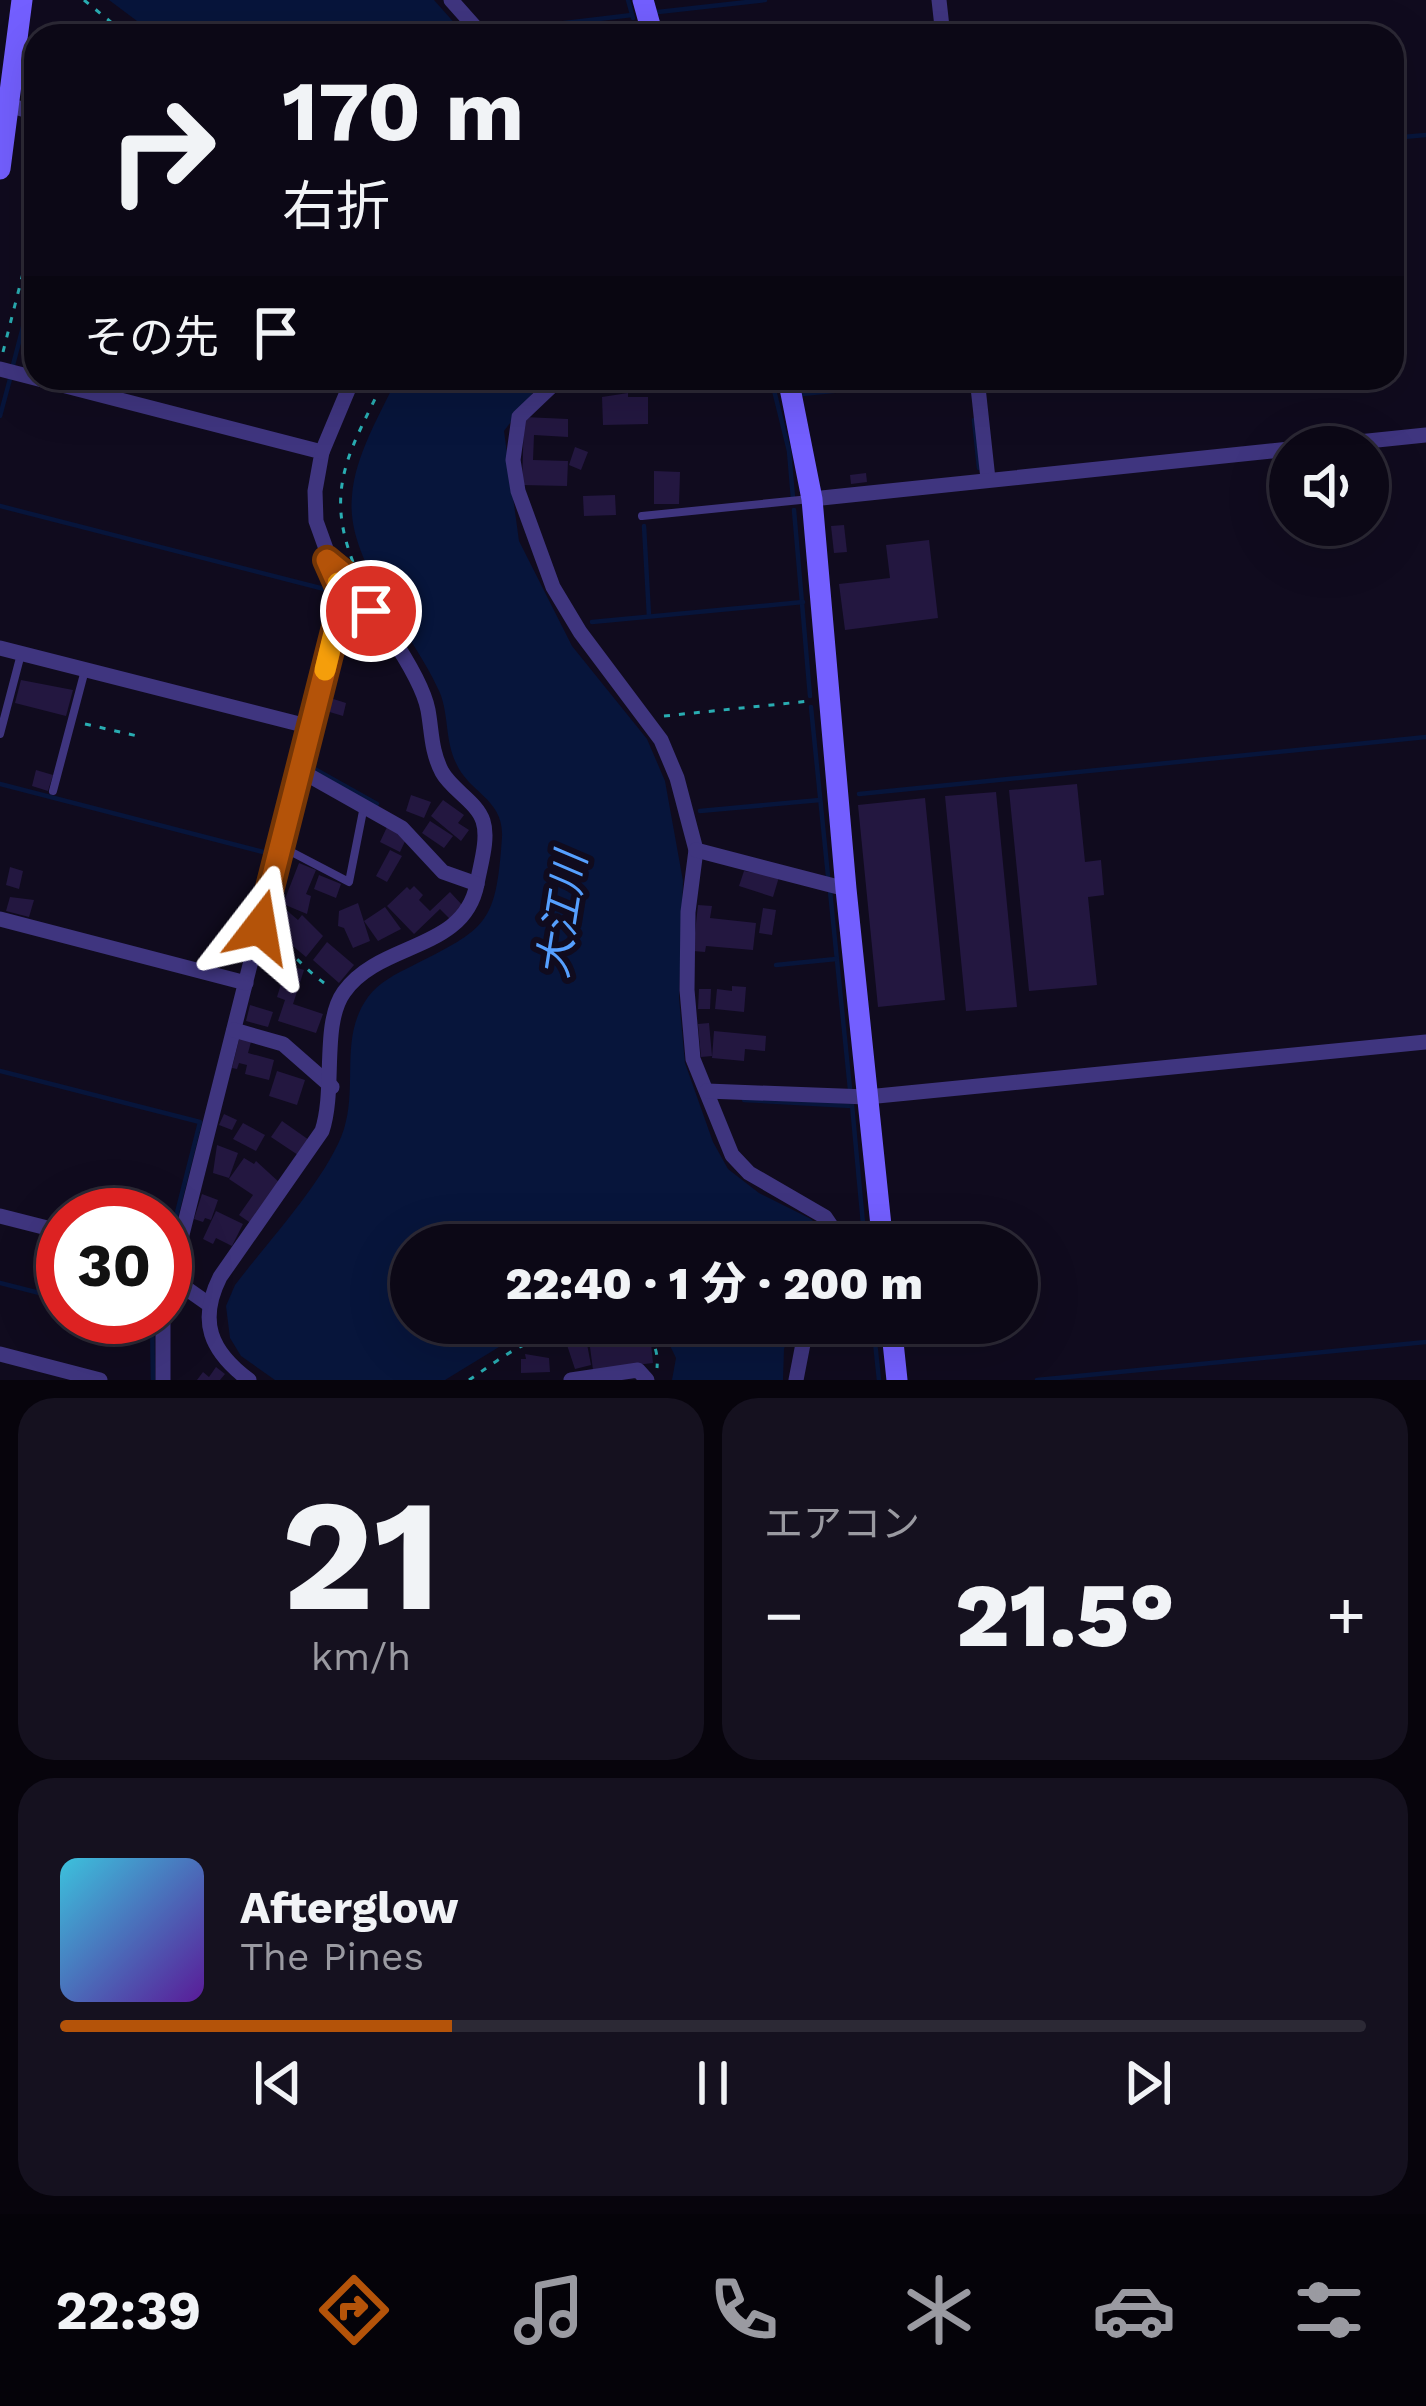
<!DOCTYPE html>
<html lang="ja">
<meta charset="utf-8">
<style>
:root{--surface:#0c0816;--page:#15111f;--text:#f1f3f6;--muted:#9a9aa1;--line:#2c2935;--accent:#b45309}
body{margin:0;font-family:"Work Sans","Noto Sans JP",sans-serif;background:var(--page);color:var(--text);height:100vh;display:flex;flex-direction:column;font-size:45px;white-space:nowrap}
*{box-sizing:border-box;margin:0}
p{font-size:39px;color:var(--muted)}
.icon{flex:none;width:66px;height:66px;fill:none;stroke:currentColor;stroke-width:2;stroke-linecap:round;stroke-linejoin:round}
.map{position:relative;height:1380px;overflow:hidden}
.sheet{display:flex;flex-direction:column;gap:18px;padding:18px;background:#07040c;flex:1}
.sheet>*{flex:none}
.banner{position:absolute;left:24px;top:24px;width:1380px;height:366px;border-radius:36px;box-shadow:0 12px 48px #0002,0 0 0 3px var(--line);background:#0c0816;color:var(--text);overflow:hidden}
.tools{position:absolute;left:1269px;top:426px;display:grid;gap:24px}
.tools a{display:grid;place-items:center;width:120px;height:120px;border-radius:50%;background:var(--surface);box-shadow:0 12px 48px #0002,0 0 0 3px var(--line);font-size:60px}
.speed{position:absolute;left:36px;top:1188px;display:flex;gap:24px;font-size:60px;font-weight:700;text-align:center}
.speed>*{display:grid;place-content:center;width:156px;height:156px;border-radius:50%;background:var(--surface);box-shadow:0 12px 48px #0002,0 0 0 3px var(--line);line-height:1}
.speed .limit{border:18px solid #d22;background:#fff;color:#111}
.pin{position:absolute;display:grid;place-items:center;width:102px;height:102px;color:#fff;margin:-51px;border:6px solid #fff;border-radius:50%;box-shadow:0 3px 12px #0007}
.me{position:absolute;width:132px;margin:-66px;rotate:14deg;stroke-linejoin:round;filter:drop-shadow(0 0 9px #0008)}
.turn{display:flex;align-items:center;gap:42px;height:252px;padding:0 60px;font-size:54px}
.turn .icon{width:156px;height:156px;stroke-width:2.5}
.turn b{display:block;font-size:84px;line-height:102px}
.then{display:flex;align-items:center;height:114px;padding:0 60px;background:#0003;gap:24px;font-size:45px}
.big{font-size:90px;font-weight:800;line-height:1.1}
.sheet .card{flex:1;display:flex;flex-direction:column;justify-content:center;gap:18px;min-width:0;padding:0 42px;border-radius:36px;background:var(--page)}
.sheet .dial{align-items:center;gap:0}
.dial b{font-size:156px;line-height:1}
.song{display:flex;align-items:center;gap:36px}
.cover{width:144px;height:144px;border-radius:18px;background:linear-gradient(135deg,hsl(190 70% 55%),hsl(270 70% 35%))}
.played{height:12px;border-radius:6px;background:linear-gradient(90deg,var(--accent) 30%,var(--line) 30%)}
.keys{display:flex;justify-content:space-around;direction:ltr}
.heat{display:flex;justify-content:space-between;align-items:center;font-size:66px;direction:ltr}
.sheet .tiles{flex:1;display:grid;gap:18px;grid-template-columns:1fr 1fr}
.card:last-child{grid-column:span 2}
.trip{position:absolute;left:390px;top:1224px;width:648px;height:120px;border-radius:60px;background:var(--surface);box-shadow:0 12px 48px #0002,0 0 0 3px var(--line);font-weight:800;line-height:120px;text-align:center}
.dock{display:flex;height:192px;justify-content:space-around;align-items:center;background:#050309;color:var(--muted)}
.dock .icon{width:84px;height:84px}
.dock .current{color:var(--accent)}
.dock b{font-size:54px;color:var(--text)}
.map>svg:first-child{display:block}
.water{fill:#07153b}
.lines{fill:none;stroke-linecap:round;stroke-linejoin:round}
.stream{stroke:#07153b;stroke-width:4.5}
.building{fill:#231740}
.path{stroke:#29adb2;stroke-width:3;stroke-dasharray:6 9;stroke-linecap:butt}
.lane{stroke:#3f357f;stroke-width:8}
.street{stroke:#3f357f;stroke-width:15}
.secondary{stroke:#735fff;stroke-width:21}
.route-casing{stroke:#753606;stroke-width:30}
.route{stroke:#b45309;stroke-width:21}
.slow{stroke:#f59e0b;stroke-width:21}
.labels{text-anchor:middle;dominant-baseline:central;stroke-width:12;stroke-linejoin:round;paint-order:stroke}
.water-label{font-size:42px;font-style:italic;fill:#56a0ff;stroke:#100b1e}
</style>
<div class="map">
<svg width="1426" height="1380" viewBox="0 0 1426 1380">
<rect width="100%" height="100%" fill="#100b1e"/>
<!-- water -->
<g class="water">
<path d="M109,0H434L466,36H157Z"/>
<path d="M397,378H544L504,431L519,541L572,646L647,739L665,781L683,881L679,998L685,1063L713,1142L728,1169L759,1193L811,1219L837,1245H411V1323H550L520,1334L445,1380H275L241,1356L230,1338L226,1306L235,1285C267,1243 329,1176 344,1129C358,1084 339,1037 368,997C379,982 396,974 412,966C487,928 496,925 502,837C504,799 469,793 456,763C445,740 449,716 440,693C415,634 345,563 352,496C355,455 380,415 397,378Z"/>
<path d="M659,1323H793L784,1349L783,1380H672L676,1358Z"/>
</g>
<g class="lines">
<!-- stream -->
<g class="stream">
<path d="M628,0L633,18"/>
<path d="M658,12L765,0"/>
<path d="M498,31L632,15"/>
<path d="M1392,138L1426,135"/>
<path d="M13,365L36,277"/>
<path d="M771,378L789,451L793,498"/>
<path d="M802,394L965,378"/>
<path d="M0,416L10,379"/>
<path d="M974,420L979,468"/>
<path d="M0,506L336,592"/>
<path d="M794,510L810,696"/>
<path d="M644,526L649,616"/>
<path d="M592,622L803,602"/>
<path d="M811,707L828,876"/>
<path d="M311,767L377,804"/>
<path d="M0,784L271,854"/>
<path d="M859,794L1426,737"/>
<path d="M700,811L820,800"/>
<path d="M291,842L304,787"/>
<path d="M830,891L850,1089"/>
<path d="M268,926L286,858"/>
<path d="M776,965L836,959"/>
<path d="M0,1071L200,1122L168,1248"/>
<path d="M744,1100L852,1106"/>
<path d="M852,1105L865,1245"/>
<path d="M0,1283L63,1299"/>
<path d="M130,1317L151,1322"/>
<path d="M152,1317L153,1380"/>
<path d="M873,1323L879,1380"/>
<path d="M1037,1380L1426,1342"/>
</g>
</g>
<!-- building -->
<g class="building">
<path d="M606,27L607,36H572L571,30Z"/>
<path d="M628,393V397H648V424L603,425L602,397Z"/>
<path d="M524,417L568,419V437L534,435L533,460L568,461L567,486L522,485Z"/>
<path d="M575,447L588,452L581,470L569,465Z"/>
<path d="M654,471L680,472L679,504H654Z"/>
<path d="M866,473L867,482L851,484L850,475Z"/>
<path d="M615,495L616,515L584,516L583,496Z"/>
<path d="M844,525L847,552L834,553L831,526Z"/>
<path d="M929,540L938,618L845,630L839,584L890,578L886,545Z"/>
<path d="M21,680L73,690L66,716L15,703Z"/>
<path d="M327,697L346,703L343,716L323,710Z"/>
<path d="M36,770L53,775L48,791L32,786Z"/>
<path d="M1077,784L1085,862L1101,860L1104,895L1088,897L1097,985L1029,991L1009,790Z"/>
<path d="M996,792L1017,1007L966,1011L945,796Z"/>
<path d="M411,795L431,802L424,818L406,811Z"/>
<path d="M925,798L945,1000L878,1007L858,805Z"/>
<path d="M443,800L464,815L458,823L469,830L461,841L431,816Z"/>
<path d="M430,821L453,836L444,848L422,833Z"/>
<path d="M387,827L407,837L400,852L380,842Z"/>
<path d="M390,850L402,856L387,882L376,876Z"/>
<path d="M299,863L316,870L306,894L311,896L307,914L283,904Z"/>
<path d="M10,867L23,871L19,889L6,885Z"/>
<path d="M744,871L779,877L773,897L739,886Z"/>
<path d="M319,875L341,884L336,898L314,889Z"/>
<path d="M414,886L423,895L419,900L430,911L450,892L463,906L450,919L440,909L414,934L387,906L407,887L410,890Z"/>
<path d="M10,897L34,900L29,917L6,911Z"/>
<path d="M358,903L370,941L353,948L344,928L338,926L339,911Z"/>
<path d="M698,905L712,906L710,918L756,923L753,950L706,946L705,952L693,951Z"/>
<path d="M385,907L401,929L378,941L364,921Z"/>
<path d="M284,908L298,920L302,915L323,936L306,957L274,930L281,921L276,917Z"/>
<path d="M763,908L776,910L772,935L759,933Z"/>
<path d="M327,942L354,965L339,983L313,960Z"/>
<path d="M263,950L293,959L291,966L304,970L293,1004L323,1014L316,1033L278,1021L285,1000L277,997L285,971L258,964Z"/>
<path d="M732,986L746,987L744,1012L715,1009L717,989L732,991Z"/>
<path d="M699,989H711L710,1009H698Z"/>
<path d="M250,1005L273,1012L268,1027L246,1021Z"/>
<path d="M709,1023L712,1056L701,1057L698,1024Z"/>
<path d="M714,1031L766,1036L765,1051L745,1049L744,1061L712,1058Z"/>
<path d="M240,1036L252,1038L248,1053L274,1060L269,1080L245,1074L247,1065L239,1063L237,1069L232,1068Z"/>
<path d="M277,1071L305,1080L297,1105L269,1096Z"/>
<path d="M224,1114L237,1120L232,1130L219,1125Z"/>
<path d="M282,1121L309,1140L298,1155L271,1137Z"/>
<path d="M243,1123L265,1135L256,1151L233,1139Z"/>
<path d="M217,1145L238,1153L229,1178L213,1173Z"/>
<path d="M244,1158L254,1164L256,1161L280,1183L252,1224L239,1215L253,1195L229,1179Z"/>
<path d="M202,1194L218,1200L211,1220L205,1218L203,1222L194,1219Z"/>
<path d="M216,1211L243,1224L232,1246L216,1238L213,1244L203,1239Z"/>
<path d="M590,1331L592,1343L587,1344L591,1365L575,1369L565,1339Z"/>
<path d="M627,1339V1345L651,1343L653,1363L593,1370L590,1347L596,1346L595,1342Z"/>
<path d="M525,1354L549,1358L550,1372L521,1373V1359H526Z"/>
<path d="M216,1367L225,1374L220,1380H197L203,1372L209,1377Z"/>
</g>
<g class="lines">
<!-- path -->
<g class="path">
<path d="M84,0L128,36"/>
<path d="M3,352L36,222"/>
<path d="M353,562C323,485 353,447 385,378"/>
<path d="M664,716L810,701"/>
<path d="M85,724L142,737"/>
<path d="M275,939C295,955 309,974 330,987"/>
<path d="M469,1380C487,1368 506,1353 526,1344C563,1327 663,1300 657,1368"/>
</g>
<!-- lane -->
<g class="lane">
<path d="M642,516L810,499"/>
<path d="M0,734L21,654"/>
<path d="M53,791L85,670"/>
<path d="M282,847L349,882L364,806"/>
</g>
<!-- street -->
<g class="street">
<path d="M451,0L483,36"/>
<path d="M939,0L943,36"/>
<path d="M8,105L36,113"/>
<path d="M0,369L322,452L315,491L316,521L343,596L165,1302"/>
<path d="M560,378L519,417L513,460L518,491L553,587L580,632L661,740L677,778L696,850L688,912L687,990L693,1059L732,1155L749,1173L825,1217L844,1245"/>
<path d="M977,378L988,479"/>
<path d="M1310,447L1426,435"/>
<path d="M322,452L353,378"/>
<path d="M812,499L1290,449"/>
<path d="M334,565C362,590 421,673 428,710C432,732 431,751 442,772C452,790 477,802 483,821C489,839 480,866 477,884"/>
<path d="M0,648L311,727"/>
<path d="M696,850L846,889"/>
<path d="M0,919L246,983"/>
<path d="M234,1030L283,1044L332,1087"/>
<path d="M707,1091L867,1097L1426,1042"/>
<path d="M0,1216L63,1232"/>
<path d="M170,1277L207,1303"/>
<path d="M0,1354L100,1380"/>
<path d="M163,1380V1317"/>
<path d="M249,1380C210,1351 198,1321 220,1277L322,1131C336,1089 321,1024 344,992C380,941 464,952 477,884L443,872L402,828L301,771"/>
<path d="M571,1380L638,1370L647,1380"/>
<path d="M796,1380L807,1323"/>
</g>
<!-- secondary -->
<g class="secondary">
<path d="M643,0L653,36"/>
<path d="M0,169L22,0"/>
<path d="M788,378L812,499L846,889L883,1245"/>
<path d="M891,1323L897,1380"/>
</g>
</g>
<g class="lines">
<defs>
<path id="route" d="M260,927L340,611L343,596L327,560L344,574L371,611"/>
</defs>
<!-- route casing -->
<use href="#route" class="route-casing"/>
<!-- route -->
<use href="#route" class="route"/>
<!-- slow -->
<path class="slow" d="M325,670L343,596L338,583"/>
</g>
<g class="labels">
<!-- water labels -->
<g class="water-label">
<text transform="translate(562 915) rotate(-81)">大江川</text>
</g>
</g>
</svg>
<div class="tools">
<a><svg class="icon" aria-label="sound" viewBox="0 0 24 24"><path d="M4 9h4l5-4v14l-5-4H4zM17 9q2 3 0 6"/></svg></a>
</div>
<div class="speed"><div class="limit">30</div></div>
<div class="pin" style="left:371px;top:611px;background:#d93025"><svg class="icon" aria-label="arrive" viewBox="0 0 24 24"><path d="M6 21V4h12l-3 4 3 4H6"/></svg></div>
<svg class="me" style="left:260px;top:927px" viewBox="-20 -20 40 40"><path d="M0-17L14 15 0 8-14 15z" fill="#b45309" stroke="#fff" stroke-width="4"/></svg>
<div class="trip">22:40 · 1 分 · 200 m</div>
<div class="banner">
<div class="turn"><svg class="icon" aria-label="right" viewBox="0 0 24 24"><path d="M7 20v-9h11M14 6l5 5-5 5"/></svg><div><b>170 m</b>右折</div></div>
<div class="then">その先<svg class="icon" aria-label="arrive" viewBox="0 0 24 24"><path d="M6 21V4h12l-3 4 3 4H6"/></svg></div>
</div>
</div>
<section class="sheet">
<div class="tiles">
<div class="card dial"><b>21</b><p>km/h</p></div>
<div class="card"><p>エアコン</p>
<div class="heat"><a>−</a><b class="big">21.5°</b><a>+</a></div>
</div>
<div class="card">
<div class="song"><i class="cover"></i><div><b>Afterglow</b><p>The Pines</p></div></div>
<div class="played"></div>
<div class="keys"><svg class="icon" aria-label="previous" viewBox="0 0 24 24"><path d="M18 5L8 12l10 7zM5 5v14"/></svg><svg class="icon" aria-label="pause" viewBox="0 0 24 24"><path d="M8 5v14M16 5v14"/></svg><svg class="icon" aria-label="next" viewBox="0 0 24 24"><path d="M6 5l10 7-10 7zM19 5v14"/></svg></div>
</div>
</div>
</section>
<nav class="dock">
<b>22:39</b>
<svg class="icon current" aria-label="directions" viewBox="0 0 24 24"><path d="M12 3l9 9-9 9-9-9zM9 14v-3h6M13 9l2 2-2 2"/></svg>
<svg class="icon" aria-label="music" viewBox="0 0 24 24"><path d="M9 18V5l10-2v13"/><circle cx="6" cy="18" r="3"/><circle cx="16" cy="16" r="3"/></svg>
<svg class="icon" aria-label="phone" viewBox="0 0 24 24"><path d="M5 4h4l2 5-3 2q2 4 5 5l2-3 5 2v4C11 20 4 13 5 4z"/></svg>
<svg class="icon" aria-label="climate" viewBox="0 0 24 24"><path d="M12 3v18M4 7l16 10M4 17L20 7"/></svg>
<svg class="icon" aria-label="car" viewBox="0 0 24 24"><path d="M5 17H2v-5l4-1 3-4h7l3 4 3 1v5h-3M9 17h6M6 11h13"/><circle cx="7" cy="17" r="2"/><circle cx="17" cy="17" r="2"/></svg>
<svg class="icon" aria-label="filters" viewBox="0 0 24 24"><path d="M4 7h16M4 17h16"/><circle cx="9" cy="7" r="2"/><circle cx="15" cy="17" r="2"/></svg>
</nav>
